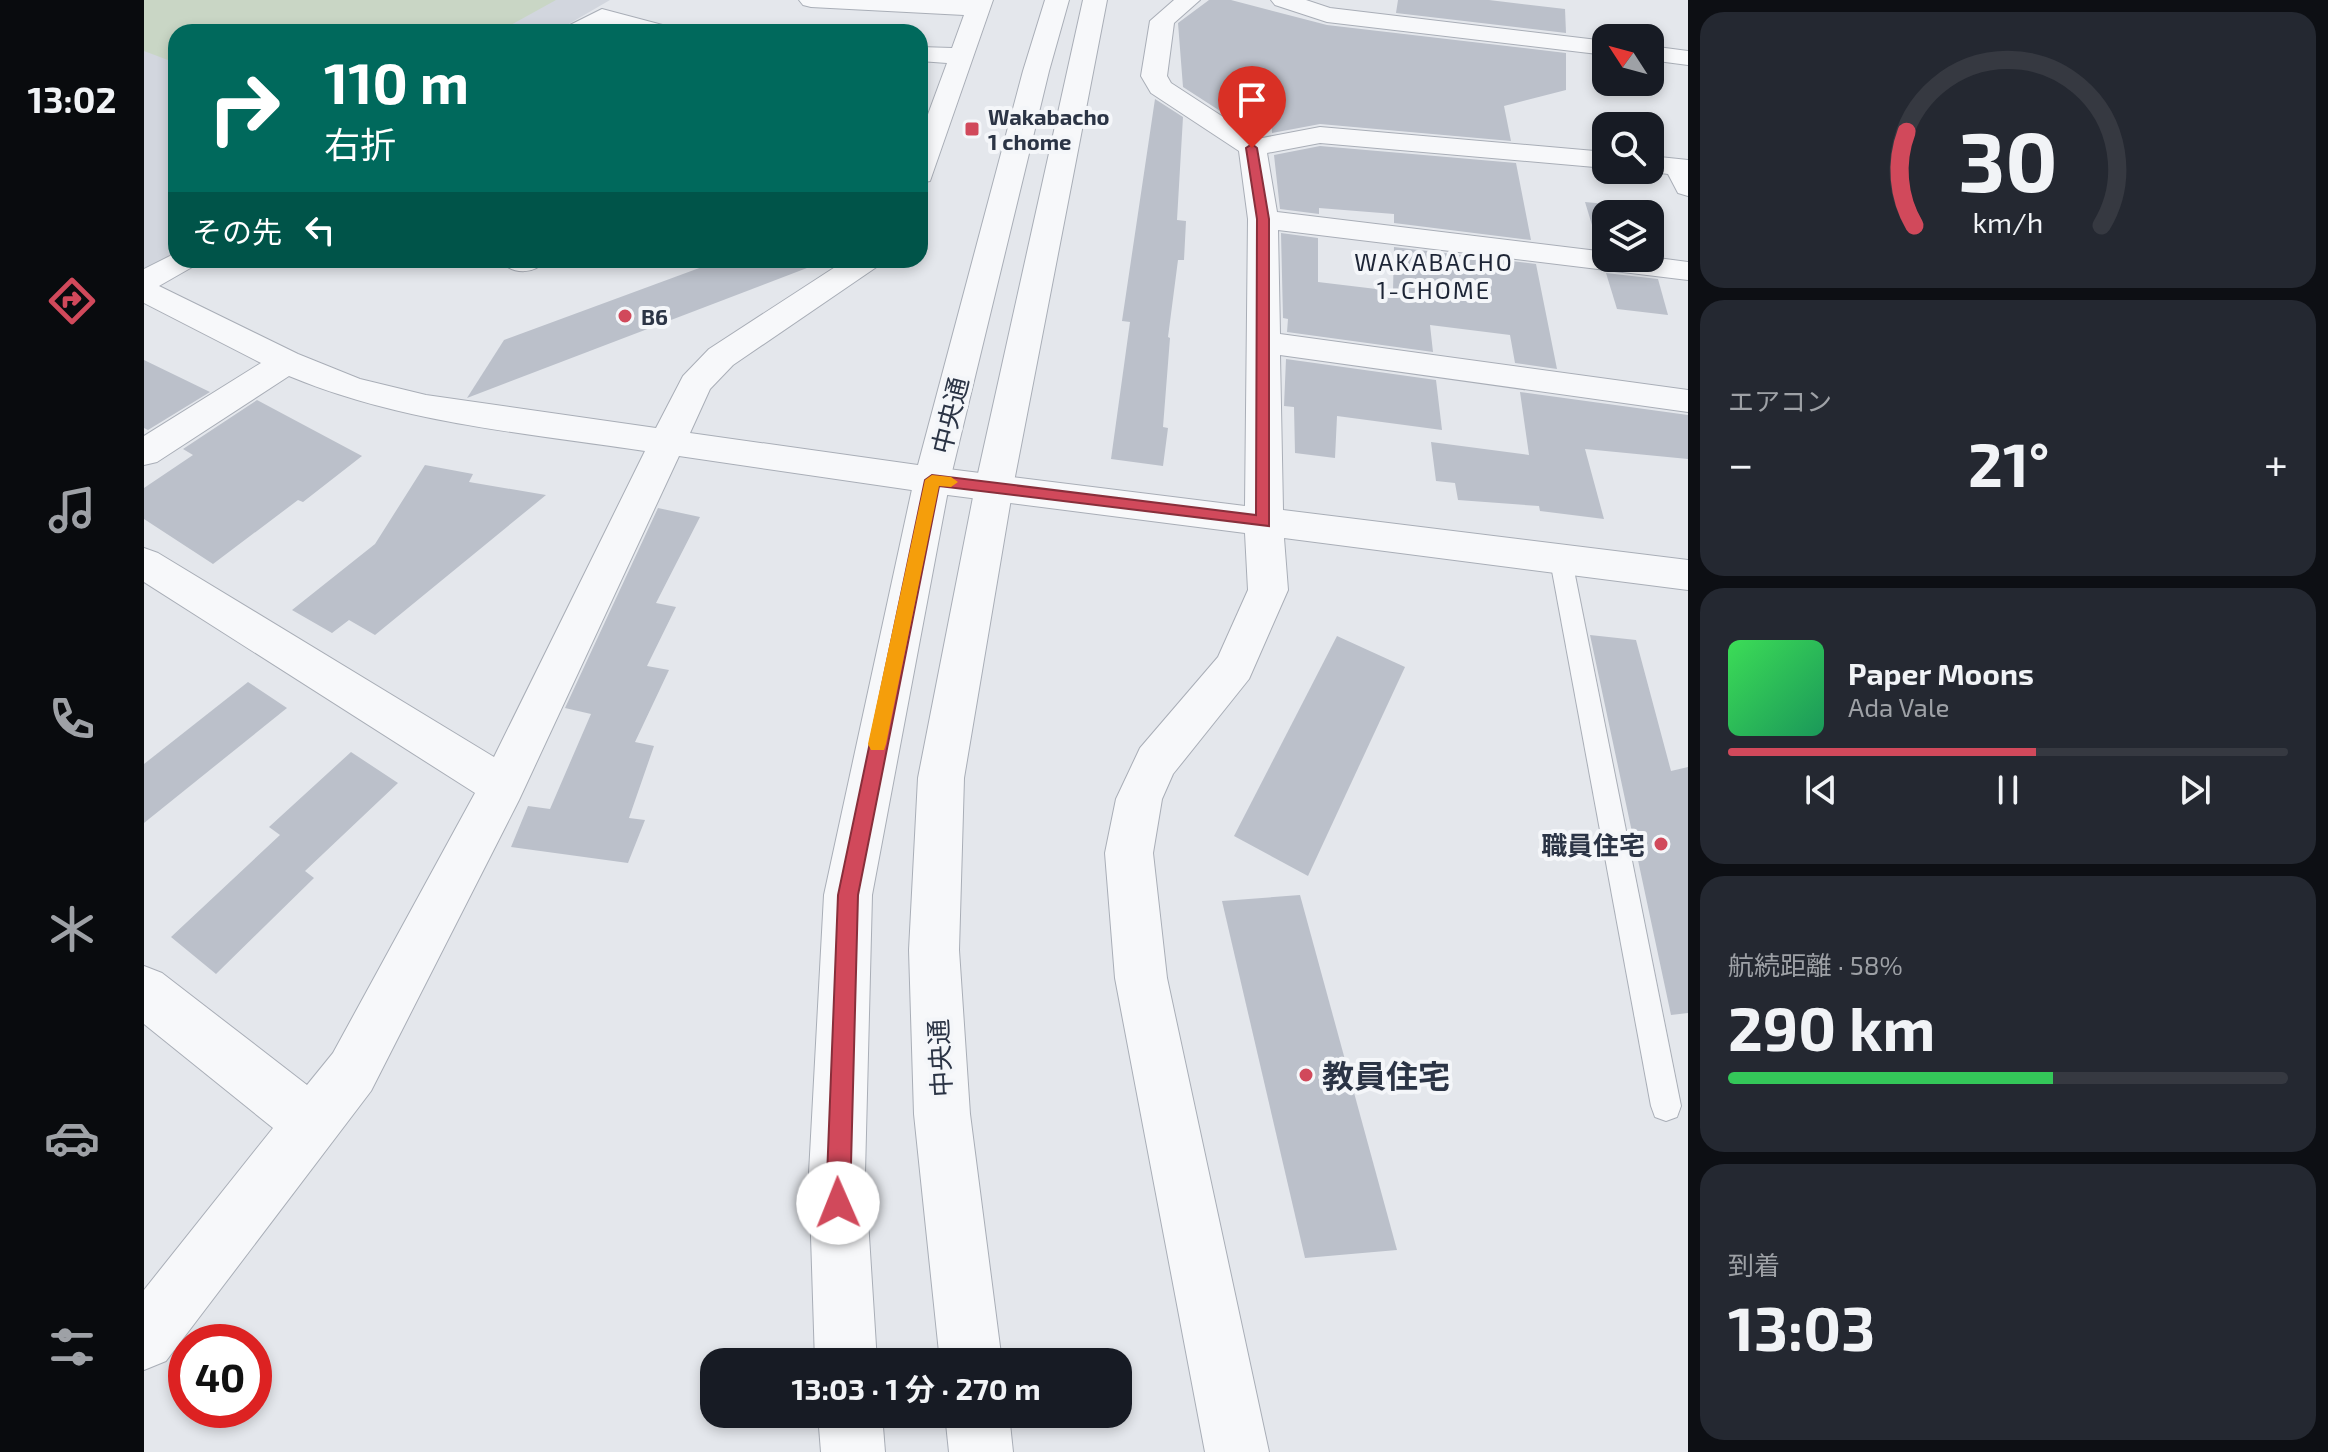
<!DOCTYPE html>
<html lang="ja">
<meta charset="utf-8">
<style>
:root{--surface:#171b24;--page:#242831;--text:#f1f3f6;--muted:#9ea1a6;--line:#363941;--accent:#d1495b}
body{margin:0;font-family:"Exo 2","Noto Sans JP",sans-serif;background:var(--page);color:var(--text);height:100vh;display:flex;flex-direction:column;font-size:30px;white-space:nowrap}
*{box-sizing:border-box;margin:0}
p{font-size:26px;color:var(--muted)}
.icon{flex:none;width:44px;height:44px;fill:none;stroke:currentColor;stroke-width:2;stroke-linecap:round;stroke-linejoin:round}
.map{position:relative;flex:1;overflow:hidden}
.side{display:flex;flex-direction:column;gap:12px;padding:12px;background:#0d0f14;width:640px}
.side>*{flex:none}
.hud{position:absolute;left:24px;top:24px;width:760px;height:244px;border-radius:24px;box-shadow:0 4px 12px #0003;background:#00695c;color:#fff;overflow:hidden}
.needle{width:52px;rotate:306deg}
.tools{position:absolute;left:1448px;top:24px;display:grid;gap:16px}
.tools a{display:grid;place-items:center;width:72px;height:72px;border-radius:16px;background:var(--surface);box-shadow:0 4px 12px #0003;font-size:40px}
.speed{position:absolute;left:24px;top:1324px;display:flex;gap:16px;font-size:40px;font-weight:700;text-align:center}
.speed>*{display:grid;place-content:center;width:104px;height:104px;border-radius:50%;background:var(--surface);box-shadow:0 4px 12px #0003;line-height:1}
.speed .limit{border:12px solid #d22;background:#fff;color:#111}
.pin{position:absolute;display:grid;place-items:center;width:68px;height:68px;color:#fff;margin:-82px -34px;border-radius:50% 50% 50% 0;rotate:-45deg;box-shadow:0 0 8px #0007}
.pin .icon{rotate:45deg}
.me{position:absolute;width:88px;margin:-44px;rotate:359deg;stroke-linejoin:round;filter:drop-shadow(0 0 6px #0008)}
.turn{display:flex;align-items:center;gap:28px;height:168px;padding:0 24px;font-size:36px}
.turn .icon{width:104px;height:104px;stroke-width:2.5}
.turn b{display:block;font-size:56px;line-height:68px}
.then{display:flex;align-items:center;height:76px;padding:0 24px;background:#0003;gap:16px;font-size:30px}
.big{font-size:60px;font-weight:700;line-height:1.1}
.side .widget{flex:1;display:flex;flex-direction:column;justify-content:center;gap:12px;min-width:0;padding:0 28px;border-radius:24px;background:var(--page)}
.side .dial{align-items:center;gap:0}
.dial svg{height:208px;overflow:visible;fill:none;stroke:var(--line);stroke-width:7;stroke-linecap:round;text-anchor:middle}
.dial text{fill:var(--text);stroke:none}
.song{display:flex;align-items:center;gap:24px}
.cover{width:96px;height:96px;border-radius:12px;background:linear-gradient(135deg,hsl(130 70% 55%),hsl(150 70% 35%))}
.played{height:8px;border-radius:4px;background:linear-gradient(90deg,var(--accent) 55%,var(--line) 55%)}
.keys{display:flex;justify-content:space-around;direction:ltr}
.heat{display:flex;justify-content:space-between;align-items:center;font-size:44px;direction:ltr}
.charge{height:12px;border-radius:6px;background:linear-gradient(90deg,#34c759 58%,var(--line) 0)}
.trip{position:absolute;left:556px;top:1348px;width:432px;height:80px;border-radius:24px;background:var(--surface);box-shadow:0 4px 12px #0003;font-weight:700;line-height:80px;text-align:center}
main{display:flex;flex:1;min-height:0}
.menu{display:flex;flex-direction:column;width:144px;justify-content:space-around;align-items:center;background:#090b0e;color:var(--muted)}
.menu .icon{width:56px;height:56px}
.menu .current{color:var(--accent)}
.menu b{font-size:36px;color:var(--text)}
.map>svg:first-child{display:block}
.built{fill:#d2d6de}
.green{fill:#c9d6c5}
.building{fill:#bbc0ca}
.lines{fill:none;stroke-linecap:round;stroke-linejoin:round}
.service-casing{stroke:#a9aeb7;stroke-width:2}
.minor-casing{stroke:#a9aeb7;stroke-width:2}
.tertiary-casing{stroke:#a9aeb7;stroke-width:2}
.service{fill:#f7f8fa;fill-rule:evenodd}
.minor{fill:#f7f8fa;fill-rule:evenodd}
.tertiary{fill:#f7f8fa;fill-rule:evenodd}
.route{fill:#d1495b;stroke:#882f3b;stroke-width:2}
.slow{fill:#f59e0b}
.poi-dot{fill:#d1495b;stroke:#f4f6f9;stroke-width:3}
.labels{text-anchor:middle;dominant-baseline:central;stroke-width:8;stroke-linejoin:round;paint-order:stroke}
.far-poi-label{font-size:22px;font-weight:bold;fill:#2b3445;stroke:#f4f6f9;text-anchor:start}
.far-neighbourhood-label{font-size:24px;letter-spacing:2px;fill:#1d2536;stroke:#f4f6f9}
.street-label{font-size:26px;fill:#2b3445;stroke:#f4f6f9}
.poi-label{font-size:26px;font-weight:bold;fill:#2b3445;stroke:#f4f6f9;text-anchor:end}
.near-poi-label{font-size:32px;font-weight:bold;fill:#2b3445;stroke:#f4f6f9;text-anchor:start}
</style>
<main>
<nav class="menu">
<b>13:02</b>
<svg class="icon current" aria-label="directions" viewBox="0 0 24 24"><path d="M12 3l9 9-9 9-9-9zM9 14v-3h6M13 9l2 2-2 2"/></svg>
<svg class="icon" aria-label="music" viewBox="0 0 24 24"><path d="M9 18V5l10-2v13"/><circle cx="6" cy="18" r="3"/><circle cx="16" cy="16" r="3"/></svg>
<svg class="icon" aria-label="phone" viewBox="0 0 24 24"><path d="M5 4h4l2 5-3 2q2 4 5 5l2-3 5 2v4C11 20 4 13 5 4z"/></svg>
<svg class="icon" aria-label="climate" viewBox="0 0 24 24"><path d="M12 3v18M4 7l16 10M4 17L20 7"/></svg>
<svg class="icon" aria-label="car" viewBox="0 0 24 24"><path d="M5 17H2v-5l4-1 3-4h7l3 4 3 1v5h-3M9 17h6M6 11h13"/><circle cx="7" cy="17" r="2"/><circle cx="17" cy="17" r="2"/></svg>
<svg class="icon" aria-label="filters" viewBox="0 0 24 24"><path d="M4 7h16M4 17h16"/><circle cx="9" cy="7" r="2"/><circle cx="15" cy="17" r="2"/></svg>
</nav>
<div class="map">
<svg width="1544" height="1452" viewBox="0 0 1544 1452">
<rect width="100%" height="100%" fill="#e4e7ec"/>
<!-- built -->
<path class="built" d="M0,0H466L411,32H32V252L0,271Z"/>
<!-- green -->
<path class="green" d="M0,0H412L354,32H32V63L0,51Z"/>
<!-- building -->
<g class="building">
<path d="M1065,0H1087L1183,25L1422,53V90L1360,106L1367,141L1176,124L1128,133L1127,112L1087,118L1039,87L1034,23Z"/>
<path d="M1254,0H1345L1421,9L1422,33L1252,13Z"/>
<path d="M1011,99L1039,117L1033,220L1042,221L1040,260H1034L1024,337L1026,338L1019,427L1024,428L1019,466L967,459L986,322L978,321Z"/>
<path d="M1176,146L1372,163L1387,240L1250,223V214L1175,208V214L1136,209L1130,155Z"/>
<path d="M1441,202L1494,207L1495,214H1462V249L1455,248Z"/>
<path d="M1137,233L1174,238V282L1249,291L1250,247L1392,264L1413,369L1371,363L1366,335L1286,325L1289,352L1143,332L1144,319L1139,318Z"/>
<path d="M577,260H676V263L323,398L360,340Z"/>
<path d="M1462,273L1514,279L1524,315L1473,309Z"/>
<path d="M1142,359L1292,380L1298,430L1193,416L1191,458L1151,453L1150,407L1140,406Z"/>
<path d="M0,360L66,392L4,430L0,428Z"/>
<path d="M1376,392L1544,415V459L1441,449L1460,519L1396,511L1395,506L1314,500L1311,483L1292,481L1287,442L1385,455Z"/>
<path d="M113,400L218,456L159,502L154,500L69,564L0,519V488L49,455L39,449Z"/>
<path d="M281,465L329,474L325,482L402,495L231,635L205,620L188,633L148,610L231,544Z"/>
<path d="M514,508L556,517L512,603L532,607L503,666L525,670L491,742L510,746L485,818L501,820L484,863L367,847L384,806L406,809L447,714L421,708Z"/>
<path d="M1446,635L1492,640L1527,771L1544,767V1013L1527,1015Z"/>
<path d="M1193,636L1261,667L1164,876L1090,836Z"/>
<path d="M104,682L143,708L0,823V764Z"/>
<path d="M207,752L254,783L161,871L170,878L72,974L27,937L136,835L125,827Z"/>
<path d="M1156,895L1253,1250L1161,1258L1078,901Z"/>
</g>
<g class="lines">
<defs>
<path id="service" d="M1417,552L1425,554L1428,560L1537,1106L1533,1117L1522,1121L1511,1117L1507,1106L1406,560L1409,554Z"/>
<g id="minor">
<path d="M655,0H849L786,181L776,183V136L803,63L776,61V47L808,48L820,15L667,7L659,5Z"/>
<path d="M1030,0H1056L1030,23L1023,76L1027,83L1113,139L1176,127L1462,152V168L1176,143L1123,153L1133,212L1462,252V258L1506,257L1544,262V280L1134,230L1136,334L1544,390V412L1136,355L1139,510L1544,560V590L1140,538L1144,590L1105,679L1029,774L1018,799L1009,853L1023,978L1125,1452H1061L971,978L961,853L972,799L996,748L1074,657L1104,590L1101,533L788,493L535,456L375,800L227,1091L22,1361L0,1370V1290L129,1128L0,1024V966L18,973L163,1085L189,1053L331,793L0,582V548L14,553L350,757L501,451C380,433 258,423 145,376L13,462L0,465V436L117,363L0,303V269L32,253V260H54L50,266L15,286L154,354L216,379L282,395L512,428L539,376L565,349L702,260H738L734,266L589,365L566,389L546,433L788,467L1101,506L1104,219L1095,151L1007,93L997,76L1006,21Z"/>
<path d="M1127,0H1162L1186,8L1462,41V55L1183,22L1131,5Z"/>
<path d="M458,9L526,27L529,32H490L461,24L448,32H419L422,27Z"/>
<path d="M1506,46L1544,51V65L1506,60Z"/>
<path d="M1506,156L1544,160V196L1534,193L1524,174L1496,170H1506Z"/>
<path d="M357,260H401C391,275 367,275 357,260Z"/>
</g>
<g id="tertiary">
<path d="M901,0H925L905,71L806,480L728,895L721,1173L733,1362H671L665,1173L680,895L770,480L879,71Z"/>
<path d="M939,0H963L869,487L820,778L815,950L826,1114L858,1362H796L770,1114L765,950L774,778L831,487Z"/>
<path d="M674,1414H738L741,1452H677Z"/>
<path d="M801,1414H865L869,1452H805Z"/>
</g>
</defs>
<!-- service casing -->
<use href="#service" class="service-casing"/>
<!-- minor casing -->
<use href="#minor" class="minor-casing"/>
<!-- tertiary casing -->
<use href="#tertiary" class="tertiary-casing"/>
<!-- service -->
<use href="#service" class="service"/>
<!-- minor -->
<use href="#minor" class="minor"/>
<!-- tertiary -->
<use href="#tertiary" class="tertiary"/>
</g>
<!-- route -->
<path class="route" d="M1108,144L1113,148L1125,219V526L795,486L714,895L706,1203L703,1211L694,1215L686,1211L682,1203L694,895L781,480L788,475L1112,515L1113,219L1102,148Z"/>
<!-- slow -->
<path class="slow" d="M788,475L807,477L814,482L807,487L795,486L742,744L740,750H727L724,744L781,480Z"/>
<!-- markers -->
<g class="poi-dot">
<rect x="820" y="121" width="16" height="16" rx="4"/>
<circle cx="481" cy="316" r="8"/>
<circle cx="1517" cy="844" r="8"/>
<circle cx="1162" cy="1075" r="8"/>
</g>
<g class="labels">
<!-- far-poi labels -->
<g class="far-poi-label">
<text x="844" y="116">Wakabacho<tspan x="844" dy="25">1 chome</tspan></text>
<text x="497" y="316">B6</text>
</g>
<!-- far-neighbourhood labels -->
<g class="far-neighbourhood-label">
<text x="1290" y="261">WAKABACHO<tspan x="1290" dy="28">1-CHOME</tspan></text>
</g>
<!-- street labels -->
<g class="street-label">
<text transform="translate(805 415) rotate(-76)">中央通</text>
<text transform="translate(795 1058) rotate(-93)">中央通</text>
</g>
<!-- poi labels -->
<g class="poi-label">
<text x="1501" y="844">職員住宅</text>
</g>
<!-- near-poi labels -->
<g class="near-poi-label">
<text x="1178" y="1075">教員住宅</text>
</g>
</g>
</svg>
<div class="tools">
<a><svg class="needle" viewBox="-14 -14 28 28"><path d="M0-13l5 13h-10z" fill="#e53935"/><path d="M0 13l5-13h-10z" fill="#9ea1a6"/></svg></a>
<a><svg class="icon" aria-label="search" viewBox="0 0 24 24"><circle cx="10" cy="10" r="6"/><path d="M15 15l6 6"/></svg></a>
<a><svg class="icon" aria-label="layers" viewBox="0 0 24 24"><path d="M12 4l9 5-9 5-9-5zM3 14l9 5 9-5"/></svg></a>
</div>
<div class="speed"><div class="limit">40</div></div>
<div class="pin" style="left:1108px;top:148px;background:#d93025"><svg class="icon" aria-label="arrive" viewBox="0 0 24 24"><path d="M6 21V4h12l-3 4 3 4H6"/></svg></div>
<svg class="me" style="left:694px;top:1203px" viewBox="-20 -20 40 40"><circle r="19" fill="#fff"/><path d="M0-13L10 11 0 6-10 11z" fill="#d1495b"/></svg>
<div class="trip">13:03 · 1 分 · 270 m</div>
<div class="hud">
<div class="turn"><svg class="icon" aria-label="right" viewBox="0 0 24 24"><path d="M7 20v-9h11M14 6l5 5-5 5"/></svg><div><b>110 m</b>右折</div></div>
<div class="then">その先<svg class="icon" aria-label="left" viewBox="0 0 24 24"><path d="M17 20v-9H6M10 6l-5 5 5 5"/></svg></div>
</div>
</div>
<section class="side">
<div class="widget dial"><svg viewBox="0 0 100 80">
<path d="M14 69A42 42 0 1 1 86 69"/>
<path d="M14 69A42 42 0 0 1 11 33" stroke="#d1495b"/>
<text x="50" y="56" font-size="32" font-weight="700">30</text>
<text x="50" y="72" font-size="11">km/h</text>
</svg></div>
<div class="widget"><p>エアコン</p>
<div class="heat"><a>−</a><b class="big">21°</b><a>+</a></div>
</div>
<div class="widget">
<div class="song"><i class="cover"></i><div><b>Paper Moons</b><p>Ada Vale</p></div></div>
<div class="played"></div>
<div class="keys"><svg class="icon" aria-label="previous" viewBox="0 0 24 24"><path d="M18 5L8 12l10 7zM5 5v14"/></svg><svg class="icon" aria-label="pause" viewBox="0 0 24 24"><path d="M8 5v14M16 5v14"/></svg><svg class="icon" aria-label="next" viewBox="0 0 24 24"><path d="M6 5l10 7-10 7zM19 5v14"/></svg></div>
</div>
<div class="widget"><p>航続距離 · 58%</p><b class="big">290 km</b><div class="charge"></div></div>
<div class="widget"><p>到着</p><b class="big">13:03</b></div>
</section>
</main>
